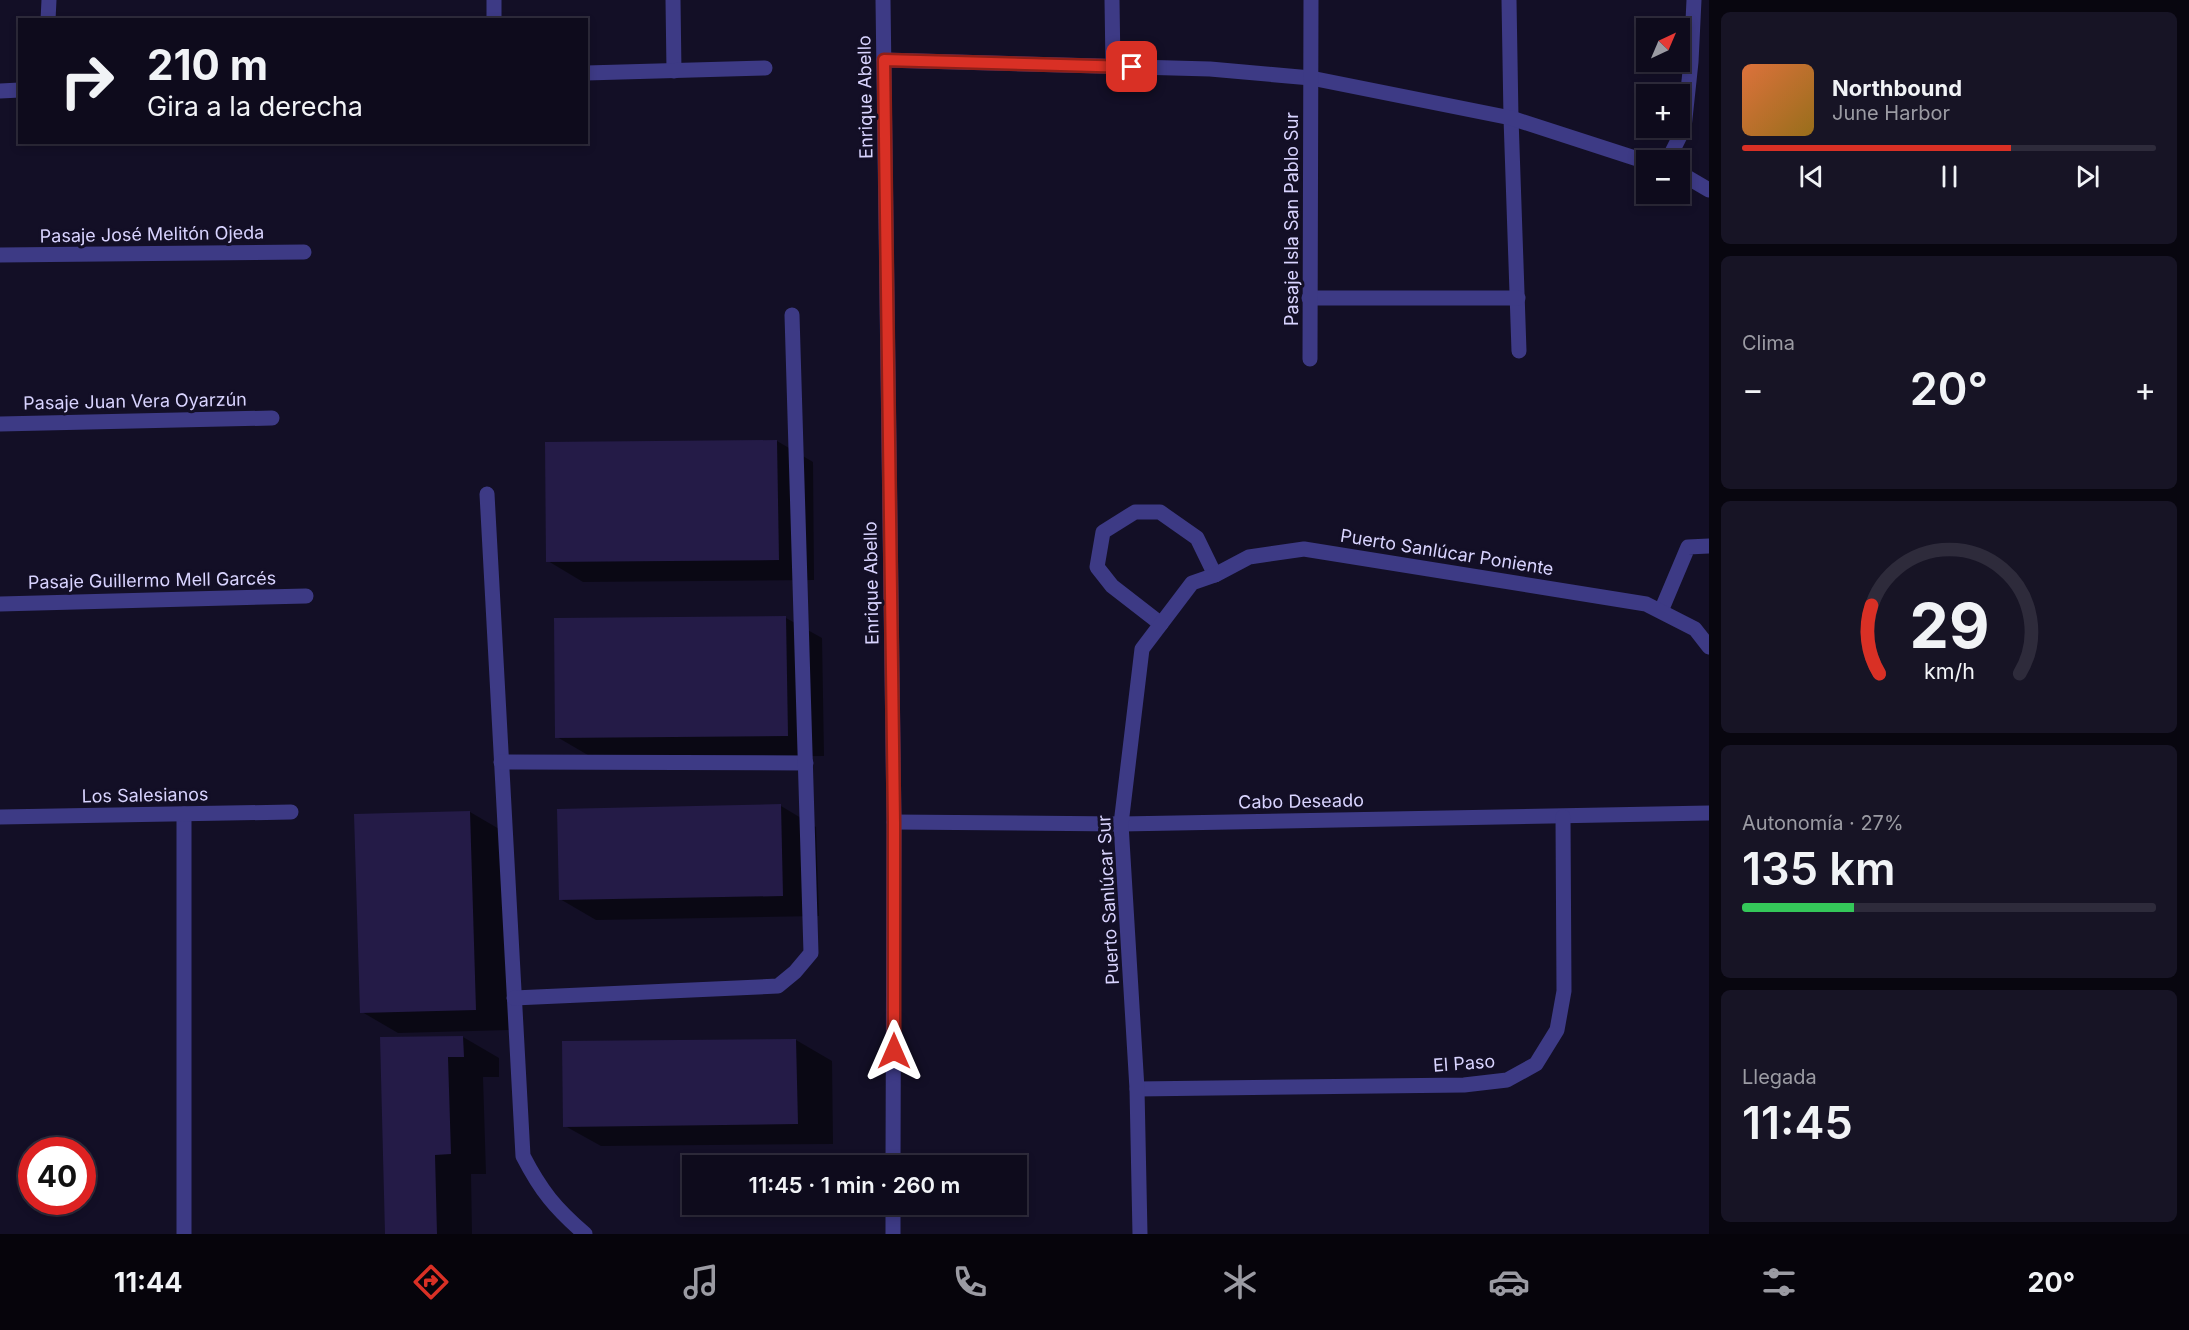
<!DOCTYPE html>
<html lang="es">
<meta charset="utf-8">
<style>
:root{--surface:#0e0b1c;--page:#171425;--text:#f1f3f6;--muted:#9b9ba3;--line:#2e2b3b;--accent:#d93025}
body{margin:0;font-family:Inter,sans-serif;background:var(--page);color:var(--text);height:100vh;display:flex;flex-direction:column;font-size:22px;white-space:nowrap}
*{box-sizing:border-box;margin:0}
p{font-size:20px;color:var(--muted)}
.icon{flex:none;width:33px;height:33px;fill:none;stroke:currentColor;stroke-width:2;stroke-linecap:round;stroke-linejoin:round}
.map{position:relative;flex:1;overflow:hidden}
.panel{display:flex;flex-direction:column;gap:12px;padding:12px;background:#08060f;width:480px}
.panel>*{flex:none}
.top-card{position:absolute;left:18px;top:18px;width:570px;height:126px;border-radius:0px;box-shadow:0 3px 9px #0003,0 0 0 2px var(--line);background:#0e0b1c;color:var(--text);overflow:hidden}
.needle{width:39px;rotate:44deg}
.fabs{position:absolute;left:1636px;top:18px;display:grid;gap:12px}
.fabs a{display:grid;place-items:center;width:54px;height:54px;border-radius:0px;background:var(--surface);box-shadow:0 3px 9px #0003,0 0 0 2px var(--line);font-size:30px}
.speed{position:absolute;left:18px;top:1137px;display:flex;gap:12px;font-size:30px;font-weight:700;text-align:center}
.speed>*{display:grid;place-content:center;width:78px;height:78px;border-radius:50%;background:var(--surface);box-shadow:0 3px 9px #0003,0 0 0 2px var(--line);line-height:1}
.speed .limit{border:9px solid #d22;background:#fff;color:#111}
.pin{position:absolute;display:grid;place-items:center;width:51px;height:51px;color:#fff;margin:-26px;border-radius:12px;box-shadow:0 3px 9px #0006}
.me{position:absolute;width:66px;margin:-33px;rotate:0deg;stroke-linejoin:round;filter:drop-shadow(0 0 4px #0008)}
.turn{display:flex;align-items:center;gap:21px;height:126px;padding:0 30px;font-size:27px}
.turn .icon{width:78px;height:78px;stroke-width:2.5}
.turn b{display:block;font-size:42px;line-height:51px}
.big{font-size:45px;font-weight:600;line-height:1.1}
.panel .widget{flex:1;display:flex;flex-direction:column;justify-content:center;gap:9px;min-width:0;padding:0 21px;border-radius:9px;background:var(--page)}
.panel .dial{align-items:center;gap:0}
.dial svg{height:156px;overflow:visible;fill:none;stroke:var(--line);stroke-width:7;stroke-linecap:round;text-anchor:middle}
.dial text{fill:var(--text);stroke:none}
.song{display:flex;align-items:center;gap:18px}
.cover{width:72px;height:72px;border-radius:9px;background:linear-gradient(135deg,hsl(20 70% 55%),hsl(40 70% 35%))}
.played{height:6px;border-radius:3px;background:linear-gradient(90deg,var(--accent) 65%,var(--line) 65%)}
.keys{display:flex;justify-content:space-around;direction:ltr}
.heat{display:flex;justify-content:space-between;align-items:center;font-size:33px;direction:ltr}
.charge{height:9px;border-radius:4px;background:linear-gradient(90deg,#34c759 27%,var(--line) 0)}
.trip{position:absolute;left:682px;top:1155px;width:345px;height:60px;border-radius:0px;background:var(--surface);box-shadow:0 3px 9px #0003,0 0 0 2px var(--line);font-weight:600;line-height:60px;text-align:center}
.menu{display:flex;height:96px;justify-content:space-around;align-items:center;background:#06040b;color:var(--muted)}
.menu .icon{width:42px;height:42px}
.menu .selected{color:var(--accent)}
.menu b{font-size:27px;color:var(--text)}
main{display:flex;flex:1;min-height:0}
.map>svg:first-child{display:block}
.shadow{fill:#0007}
.building{fill:#241b47}
.lines{fill:none;stroke-linecap:round;stroke-linejoin:round}
.service{stroke:#3d3a85;stroke-width:15}
.minor{stroke:#3d3a85;stroke-width:15}
.tertiary{stroke:#3d3a85;stroke-width:15}
.route-casing{stroke:#8d1f18;stroke-width:15}
.route{stroke:#d93025;stroke-width:10}
.labels{text-anchor:middle;dominant-baseline:central;stroke-width:6;stroke-linejoin:round;paint-order:stroke}
.street-label{font-size:18px;fill:#d9d4ff;stroke:#130f26}
</style>
<main>
<div class="map">
<svg width="1709" height="1234" viewBox="0 0 1709 1234">
<rect width="100%" height="100%" fill="#130f26"/>
<!-- shadow -->
<g class="shadow">
<path d="M777,441L813,462L814,580L583,582L548,561Z"/>
<path d="M786,618L822,638L824,756L593,758L557,737Z"/>
<path d="M781,806L816,827L819,916L596,920L560,899Z"/>
<path d="M470,812L506,833L512,1030L398,1033L362,1012L356,815Z"/>
<path d="M463,1037L499,1058V1077H483L486,1174H471L472,1234H386L381,1039Z"/>
<path d="M796,1040L832,1061L833,1144L601,1146L565,1126Z"/>
</g>
<!-- building -->
<g class="building">
<path d="M777,440L779,560L546,562L545,442Z"/>
<path d="M786,616L788,736L555,738L554,618Z"/>
<path d="M781,804L783,896L559,900L557,809Z"/>
<path d="M470,811L476,1010L360,1013L354,814Z"/>
<path d="M463,1036L464,1057H448L451,1154L435,1155L437,1234H385L380,1037Z"/>
<path d="M796,1039L798,1124L563,1127L562,1041Z"/>
</g>
<g class="lines">
<!-- service -->
<g class="service">
<path d="M487,494L523,1156C541,1191 555,1208 585,1234"/>
<path d="M1661,611L1688,547L1709,546"/>
<path d="M501,762L806,763"/>
<path d="M514,998L778,986L795,972L811,953L792,315"/>
</g>
<!-- minor -->
<g class="minor">
<path d="M494,0V20"/>
<path d="M673,0L674,71"/>
<path d="M1112,0L1113,67"/>
<path d="M1509,0L1511,118L1519,351"/>
<path d="M48,20L49,0"/>
<path d="M884,60L1210,69L1311,78L1511,118L1647,162"/>
<path d="M586,73L765,68"/>
<path d="M0,91L20,90"/>
<path d="M1668,160L1684,128L1691,62L1694,0"/>
<path d="M1680,173L1709,190"/>
<path d="M0,255L304,252"/>
<path d="M1309,298H1518"/>
<path d="M1310,359L1311,0"/>
<path d="M0,424L272,418"/>
<path d="M0,604L306,596"/>
<path d="M1161,624L1112,586L1097,567L1103,532L1135,512H1160L1197,538L1215,575"/>
<path d="M184,814V1234"/>
<path d="M0,817L291,812"/>
<path d="M894,822L1121,824L1709,813"/>
<path d="M1137,1089L1464,1085L1507,1080L1536,1064L1557,1030L1564,991L1563,817"/>
<path d="M1140,1234L1137,1089L1121,824L1142,649L1192,583L1215,575L1249,557L1304,549L1646,604L1695,629L1709,647"/>
</g>
<!-- tertiary -->
<g class="tertiary">
<path d="M883,0L894,822L893,1166"/>
<path d="M893,1234V1204"/>
</g>
</g>
<g class="lines">
<defs>
<path id="route" d="M894,1051V822L884,60L1132,67"/>
</defs>
<!-- route casing -->
<use href="#route" class="route-casing"/>
<!-- route -->
<use href="#route" class="route"/>
</g>
<g class="labels">
<!-- street labels -->
<g class="street-label">
<text transform="translate(865 97) rotate(-91)">Enrique Abello</text>
<text transform="translate(1291 219) rotate(-90)">Pasaje Isla San Pablo Sur</text>
<text transform="translate(152 234) rotate(-1)">Pasaje José Melitón Ojeda</text>
<text transform="translate(135 401) rotate(-1)">Pasaje Juan Vera Oyarzún</text>
<text transform="translate(1447 552) rotate(9)">Puerto Sanlúcar Poniente</text>
<text transform="translate(152 580) rotate(-1)">Pasaje Guillermo Mell Garcés</text>
<text transform="translate(871 583) rotate(-91)">Enrique Abello</text>
<text transform="translate(145 795) rotate(-1)">Los Salesianos</text>
<text transform="translate(1301 801) rotate(-1)">Cabo Deseado</text>
<text transform="translate(1108 900) rotate(-93)">Puerto Sanlúcar Sur</text>
<text transform="translate(1464 1063) rotate(-4)">El Paso</text>
</g>
</g>
</svg>
<div class="fabs">
<a><svg class="needle" viewBox="-14 -14 28 28"><path d="M0-13l5 13h-10z" fill="#e53935"/><path d="M0 13l5-13h-10z" fill="#9b9ba3"/></svg></a>
<a>+</a>
<a>−</a>
</div>
<div class="speed"><div class="limit">40</div></div>
<div class="pin" style="left:1132px;top:67px;background:#d93025"><svg class="icon" aria-label="arrive" viewBox="0 0 24 24"><path d="M6 21V4h12l-3 4 3 4H6"/></svg></div>
<svg class="me" style="left:894px;top:1051px" viewBox="-20 -20 40 40"><path d="M0-17L14 15 0 8-14 15z" fill="#d93025" stroke="#fff" stroke-width="4"/></svg>
<div class="trip">11:45 · 1 min · 260 m</div>
<div class="top-card">
<div class="turn"><svg class="icon" aria-label="right" viewBox="0 0 24 24"><path d="M7 20v-9h11M14 6l5 5-5 5"/></svg><div><b>210 m</b>Gira a la derecha</div></div>
</div>
</div>
<section class="panel">
<div class="widget">
<div class="song"><i class="cover"></i><div><b>Northbound</b><p>June Harbor</p></div></div>
<div class="played"></div>
<div class="keys"><svg class="icon" aria-label="previous" viewBox="0 0 24 24"><path d="M18 5L8 12l10 7zM5 5v14"/></svg><svg class="icon" aria-label="pause" viewBox="0 0 24 24"><path d="M8 5v14M16 5v14"/></svg><svg class="icon" aria-label="next" viewBox="0 0 24 24"><path d="M6 5l10 7-10 7zM19 5v14"/></svg></div>
</div>
<div class="widget"><p>Clima</p>
<div class="heat"><a>−</a><b class="big">20°</b><a>+</a></div>
</div>
<div class="widget dial"><svg viewBox="0 0 100 80">
<path d="M14 69A42 42 0 1 1 86 69"/>
<path d="M14 69A42 42 0 0 1 10 34" stroke="#d93025"/>
<text x="50" y="56" font-size="32" font-weight="700">29</text>
<text x="50" y="72" font-size="11">km/h</text>
</svg></div>
<div class="widget"><p>Autonomía · 27%</p><b class="big">135 km</b><div class="charge"></div></div>
<div class="widget"><p>Llegada</p><b class="big">11:45</b></div>
</section>
</main>
<nav class="menu">
<b>11:44</b>
<svg class="icon selected" aria-label="directions" viewBox="0 0 24 24"><path d="M12 3l9 9-9 9-9-9zM9 14v-3h6M13 9l2 2-2 2"/></svg>
<svg class="icon" aria-label="music" viewBox="0 0 24 24"><path d="M9 18V5l10-2v13"/><circle cx="6" cy="18" r="3"/><circle cx="16" cy="16" r="3"/></svg>
<svg class="icon" aria-label="phone" viewBox="0 0 24 24"><path d="M5 4h4l2 5-3 2q2 4 5 5l2-3 5 2v4C11 20 4 13 5 4z"/></svg>
<svg class="icon" aria-label="climate" viewBox="0 0 24 24"><path d="M12 3v18M4 7l16 10M4 17L20 7"/></svg>
<svg class="icon" aria-label="car" viewBox="0 0 24 24"><path d="M5 17H2v-5l4-1 3-4h7l3 4 3 1v5h-3M9 17h6M6 11h13"/><circle cx="7" cy="17" r="2"/><circle cx="17" cy="17" r="2"/></svg>
<svg class="icon" aria-label="filters" viewBox="0 0 24 24"><path d="M4 7h16M4 17h16"/><circle cx="9" cy="7" r="2"/><circle cx="15" cy="17" r="2"/></svg>
<b>20°</b>
</nav>
